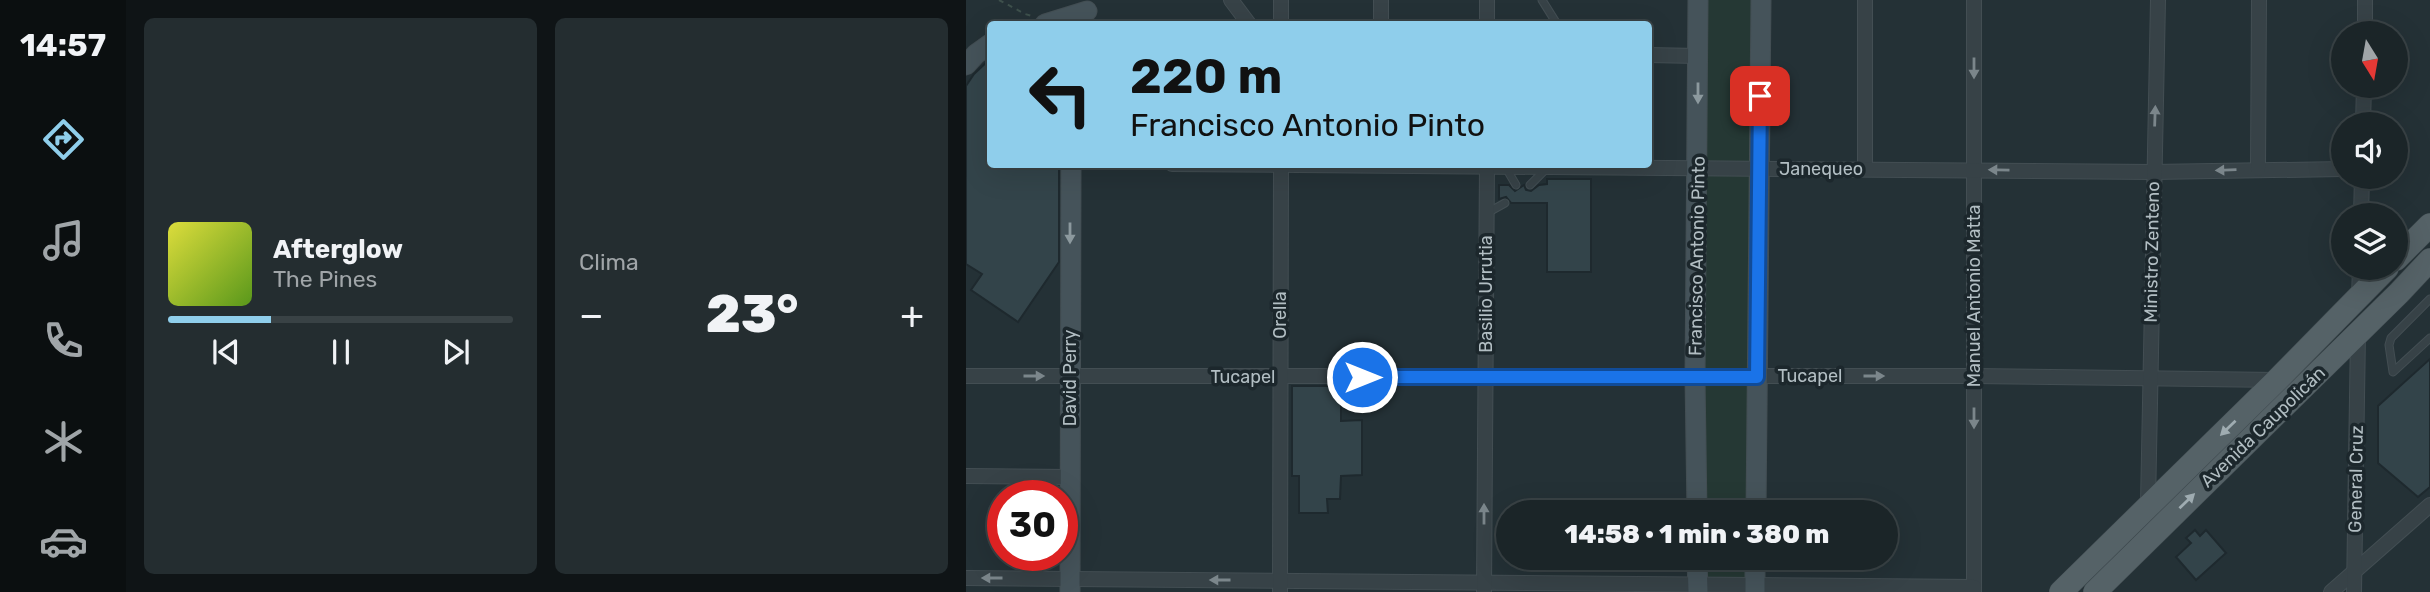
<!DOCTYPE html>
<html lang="es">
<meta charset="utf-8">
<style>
:root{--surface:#1b2528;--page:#242d30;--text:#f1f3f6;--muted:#a0a5a8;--line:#394245;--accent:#8fceeb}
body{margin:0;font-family:Rubik,sans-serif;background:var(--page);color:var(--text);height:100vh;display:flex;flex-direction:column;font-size:26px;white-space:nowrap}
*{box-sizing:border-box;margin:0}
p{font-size:23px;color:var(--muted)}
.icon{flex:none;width:38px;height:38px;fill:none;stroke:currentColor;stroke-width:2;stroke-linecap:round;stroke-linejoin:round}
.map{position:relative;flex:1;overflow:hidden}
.details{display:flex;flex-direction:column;gap:18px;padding:18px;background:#0f1416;width:840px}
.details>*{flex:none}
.guide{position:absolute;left:21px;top:21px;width:665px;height:147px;border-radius:7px;box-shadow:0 7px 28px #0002,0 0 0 2px var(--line);background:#8fceeb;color:#111;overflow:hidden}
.needle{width:46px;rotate:169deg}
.tools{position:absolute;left:1365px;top:21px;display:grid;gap:14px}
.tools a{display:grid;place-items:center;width:77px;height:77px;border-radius:50%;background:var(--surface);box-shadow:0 7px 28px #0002,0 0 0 2px var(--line);font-size:35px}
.speed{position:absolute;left:21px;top:480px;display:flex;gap:14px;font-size:35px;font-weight:700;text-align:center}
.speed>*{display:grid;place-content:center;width:91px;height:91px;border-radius:50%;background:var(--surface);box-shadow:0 7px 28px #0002,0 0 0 2px var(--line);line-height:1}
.speed .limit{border:10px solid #d22;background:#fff;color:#111}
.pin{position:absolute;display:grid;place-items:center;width:60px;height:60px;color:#fff;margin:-30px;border-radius:14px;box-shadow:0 4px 10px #0006}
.me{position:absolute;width:77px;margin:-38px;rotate:90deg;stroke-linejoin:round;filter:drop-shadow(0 0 5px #0008)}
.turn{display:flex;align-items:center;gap:24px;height:147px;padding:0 28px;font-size:32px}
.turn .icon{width:91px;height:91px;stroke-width:2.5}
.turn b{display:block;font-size:49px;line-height:60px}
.big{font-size:52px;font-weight:800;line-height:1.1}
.details .widget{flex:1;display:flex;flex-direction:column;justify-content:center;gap:10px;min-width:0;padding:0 24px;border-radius:10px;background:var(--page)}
.song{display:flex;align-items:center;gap:21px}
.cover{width:84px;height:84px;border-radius:10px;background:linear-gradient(135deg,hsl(60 70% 55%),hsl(90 70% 35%))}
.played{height:7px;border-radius:4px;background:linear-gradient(90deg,var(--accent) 30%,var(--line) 30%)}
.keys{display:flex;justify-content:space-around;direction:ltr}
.heat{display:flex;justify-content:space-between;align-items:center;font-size:38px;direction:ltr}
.details .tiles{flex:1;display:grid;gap:18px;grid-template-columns:repeat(2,1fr)}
.trip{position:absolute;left:530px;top:500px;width:402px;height:70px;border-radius:35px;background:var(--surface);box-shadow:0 7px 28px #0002,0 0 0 2px var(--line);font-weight:800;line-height:70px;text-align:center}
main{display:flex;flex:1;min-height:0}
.menu{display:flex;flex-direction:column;width:126px;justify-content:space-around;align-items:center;background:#0b0f10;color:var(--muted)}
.menu .icon{width:49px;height:49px}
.menu .selected{color:var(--accent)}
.menu b{font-size:32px;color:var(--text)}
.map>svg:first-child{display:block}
.green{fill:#253834}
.building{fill:#33444a;stroke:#1e292e;stroke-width:2}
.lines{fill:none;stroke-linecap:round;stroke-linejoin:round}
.lane-casing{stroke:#434e53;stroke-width:9}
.street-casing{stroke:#434e53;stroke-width:16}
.secondary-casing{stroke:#434e53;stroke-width:21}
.primary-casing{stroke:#434e53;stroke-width:24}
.path{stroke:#3e504c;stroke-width:2;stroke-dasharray:5 5;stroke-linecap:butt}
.lane{stroke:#374247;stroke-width:7}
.street{stroke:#374247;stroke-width:14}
.secondary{stroke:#45535a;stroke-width:19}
.primary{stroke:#556267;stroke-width:23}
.oneway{fill:#7b868b}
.oneway2{fill:#8c999e}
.oneway3{fill:#9facb1}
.route-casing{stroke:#114b97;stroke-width:18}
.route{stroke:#1a73e8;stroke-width:12}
.labels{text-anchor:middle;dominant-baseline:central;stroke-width:7;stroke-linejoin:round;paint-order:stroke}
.street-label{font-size:18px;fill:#b2bec3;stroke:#1c272c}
</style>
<main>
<nav class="menu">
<b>14:57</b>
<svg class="icon selected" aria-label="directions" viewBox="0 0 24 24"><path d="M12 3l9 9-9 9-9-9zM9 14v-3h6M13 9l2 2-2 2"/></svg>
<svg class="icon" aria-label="music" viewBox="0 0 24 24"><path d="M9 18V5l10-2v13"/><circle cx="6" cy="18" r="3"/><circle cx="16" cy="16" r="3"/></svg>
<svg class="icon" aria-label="phone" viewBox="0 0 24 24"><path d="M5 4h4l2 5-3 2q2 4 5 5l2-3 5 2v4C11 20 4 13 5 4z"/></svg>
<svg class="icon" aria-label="climate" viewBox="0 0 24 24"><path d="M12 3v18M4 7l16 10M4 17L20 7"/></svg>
<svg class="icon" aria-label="car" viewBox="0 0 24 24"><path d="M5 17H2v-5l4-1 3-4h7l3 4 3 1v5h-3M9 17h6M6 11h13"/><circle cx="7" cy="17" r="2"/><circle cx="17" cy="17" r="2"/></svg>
</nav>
<section class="details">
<div class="tiles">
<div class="widget">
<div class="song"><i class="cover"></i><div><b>Afterglow</b><p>The Pines</p></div></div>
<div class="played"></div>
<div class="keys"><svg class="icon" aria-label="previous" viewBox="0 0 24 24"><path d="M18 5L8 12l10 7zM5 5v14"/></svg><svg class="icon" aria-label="pause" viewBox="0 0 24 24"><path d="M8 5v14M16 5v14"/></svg><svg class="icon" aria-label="next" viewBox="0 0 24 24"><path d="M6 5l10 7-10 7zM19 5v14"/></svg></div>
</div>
<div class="widget"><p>Clima</p>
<div class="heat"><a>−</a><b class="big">23°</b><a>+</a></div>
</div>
</div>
</section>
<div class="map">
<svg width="1464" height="592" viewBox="0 0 1464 592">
<rect width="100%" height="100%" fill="#243136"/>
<!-- green -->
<g class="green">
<path d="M737,0H785L783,513H736Z"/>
<path d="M736,558H783L782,592H737Z"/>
</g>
<!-- building -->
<g class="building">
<path d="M24,59V164H93V262L52,322L5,290L16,274L0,264V86L8,74Z"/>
<path d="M581,179H625V272H581V203H545L540,197L533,199V185H543L549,191L558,185L560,190L565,191L573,185L581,184Z"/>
<path d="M1464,359V487L1452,497L1412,463V406Z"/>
<path d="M326,386H375V421L396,420V475L375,476L374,499H361L362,513H333V476H326Z"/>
<path d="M1229,530L1234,536L1240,530L1260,553L1230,580L1210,557L1225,543L1220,538Z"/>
</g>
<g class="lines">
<defs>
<g id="lane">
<path d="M576,0L591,24"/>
<path d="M540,168L550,185"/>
<path d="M564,185L581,168"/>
<path d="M521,213L539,203"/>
<path d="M1464,299L1425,338L1423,345L1427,372L1464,338"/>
</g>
<g id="street">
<path d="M265,0L283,24"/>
<path d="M899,0V169"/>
<path d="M1008,0V592"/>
<path d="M315,24V0"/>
<path d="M415,24V0"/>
<path d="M521,24V0"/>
<path d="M1399,33V0"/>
<path d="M682,55L732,56"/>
<path d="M1397,124L1398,86"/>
<path d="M206,164L1187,172L1377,169"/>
<path d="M1292,169L1293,0"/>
<path d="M1395,215L1396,177"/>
<path d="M1393,295L1394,268"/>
<path d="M0,376H1008L1311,380"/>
<path d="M0,476L104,477"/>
<path d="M1182,504L1192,0"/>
<path d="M0,578L1008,587"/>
<path d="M314,592L315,164"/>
<path d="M518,592L521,164"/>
<path d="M1365,592L1464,505"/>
<path d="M1388,592L1392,333"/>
</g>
<g id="secondary">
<path d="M79,24L121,11"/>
<path d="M0,65L10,54L24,44"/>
<path d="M731,513L729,377L732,0"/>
<path d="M790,513L795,0"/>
<path d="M731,558L732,592"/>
<path d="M104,592L105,164"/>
<path d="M789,592V558"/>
</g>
<g id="primary">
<path d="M1430,259L1464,225"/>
<path d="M1095,592L1311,380L1421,268"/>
<path d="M1129,592L1433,293L1464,260"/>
</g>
</defs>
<!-- lane casing -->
<use href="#lane" class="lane-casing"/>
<!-- street casing -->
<use href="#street" class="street-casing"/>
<!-- secondary casing -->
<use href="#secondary" class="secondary-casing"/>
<!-- primary casing -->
<use href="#primary" class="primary-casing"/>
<!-- path -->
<path class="path" d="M33,0L59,14L66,16"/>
<!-- lane -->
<use href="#lane" class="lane"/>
<!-- street -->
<use href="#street" class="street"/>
<!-- secondary -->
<use href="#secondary" class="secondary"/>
<!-- primary -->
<use href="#primary" class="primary"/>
</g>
<!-- one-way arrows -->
<defs><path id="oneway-solid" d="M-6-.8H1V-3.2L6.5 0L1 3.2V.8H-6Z" transform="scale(1.75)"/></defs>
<g class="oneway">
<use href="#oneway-solid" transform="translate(1008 68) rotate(90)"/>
<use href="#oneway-solid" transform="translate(1189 116) rotate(-88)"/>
<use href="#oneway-solid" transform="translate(1033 170) rotate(-179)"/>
<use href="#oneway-solid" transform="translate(1260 170) rotate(178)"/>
<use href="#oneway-solid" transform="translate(68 376)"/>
<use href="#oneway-solid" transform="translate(908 376)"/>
<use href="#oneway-solid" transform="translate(1008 418) rotate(90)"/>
<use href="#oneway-solid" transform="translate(518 514) rotate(-90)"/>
<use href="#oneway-solid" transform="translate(26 578) rotate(-180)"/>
<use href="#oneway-solid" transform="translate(254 580) rotate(-180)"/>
</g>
<g class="oneway2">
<use href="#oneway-solid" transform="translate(732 93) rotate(90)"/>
<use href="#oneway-solid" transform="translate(104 233) rotate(90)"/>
</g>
<g class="oneway3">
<use href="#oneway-solid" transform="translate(1262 428) rotate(136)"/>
<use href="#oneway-solid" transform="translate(1221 501) rotate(-44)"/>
</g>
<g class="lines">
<defs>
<path id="route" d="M396,377H791L794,96"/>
</defs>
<!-- route casing -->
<use href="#route" class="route-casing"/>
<!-- route -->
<use href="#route" class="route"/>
</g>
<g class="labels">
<!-- street labels -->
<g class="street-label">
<text x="855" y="169">Janequeo</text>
<text transform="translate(1186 252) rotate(-89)">Ministro Zenteno</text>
<text transform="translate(731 256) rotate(-89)">Francisco Antonio Pinto</text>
<text transform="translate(520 294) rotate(-90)">Basilio Urrutia</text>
<text transform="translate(1008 296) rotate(-90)">Manuel Antonio Matta</text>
<text transform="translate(314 315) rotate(-90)">Orella</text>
<text x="844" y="376">Tucapel</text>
<text x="277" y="377">Tucapel</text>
<text transform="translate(104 378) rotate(-90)">David Perry</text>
<text transform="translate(1297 427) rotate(-44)">Avenida Caupolicán</text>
<text transform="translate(1390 479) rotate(-89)">General Cruz</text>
</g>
</g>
</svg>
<div class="tools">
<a><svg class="needle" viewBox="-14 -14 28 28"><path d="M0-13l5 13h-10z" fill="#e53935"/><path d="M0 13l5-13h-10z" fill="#a0a5a8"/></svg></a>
<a><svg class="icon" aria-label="sound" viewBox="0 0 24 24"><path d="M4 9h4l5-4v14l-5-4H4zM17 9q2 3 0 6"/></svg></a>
<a><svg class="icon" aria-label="layers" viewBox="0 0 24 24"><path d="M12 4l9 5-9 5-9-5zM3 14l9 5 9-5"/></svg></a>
</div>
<div class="speed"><div class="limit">30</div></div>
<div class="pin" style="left:794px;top:96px;background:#d93025"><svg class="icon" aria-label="arrive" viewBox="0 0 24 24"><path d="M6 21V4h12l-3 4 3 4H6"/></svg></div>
<svg class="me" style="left:396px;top:377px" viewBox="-20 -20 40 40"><circle r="17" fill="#1a73e8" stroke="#fff" stroke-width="3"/><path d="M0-11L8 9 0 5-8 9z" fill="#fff"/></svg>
<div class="trip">14:58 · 1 min · 380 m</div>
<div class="guide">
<div class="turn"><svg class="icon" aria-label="left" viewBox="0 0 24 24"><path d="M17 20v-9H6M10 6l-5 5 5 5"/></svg><div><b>220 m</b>Francisco Antonio Pinto</div></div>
</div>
</div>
</main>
